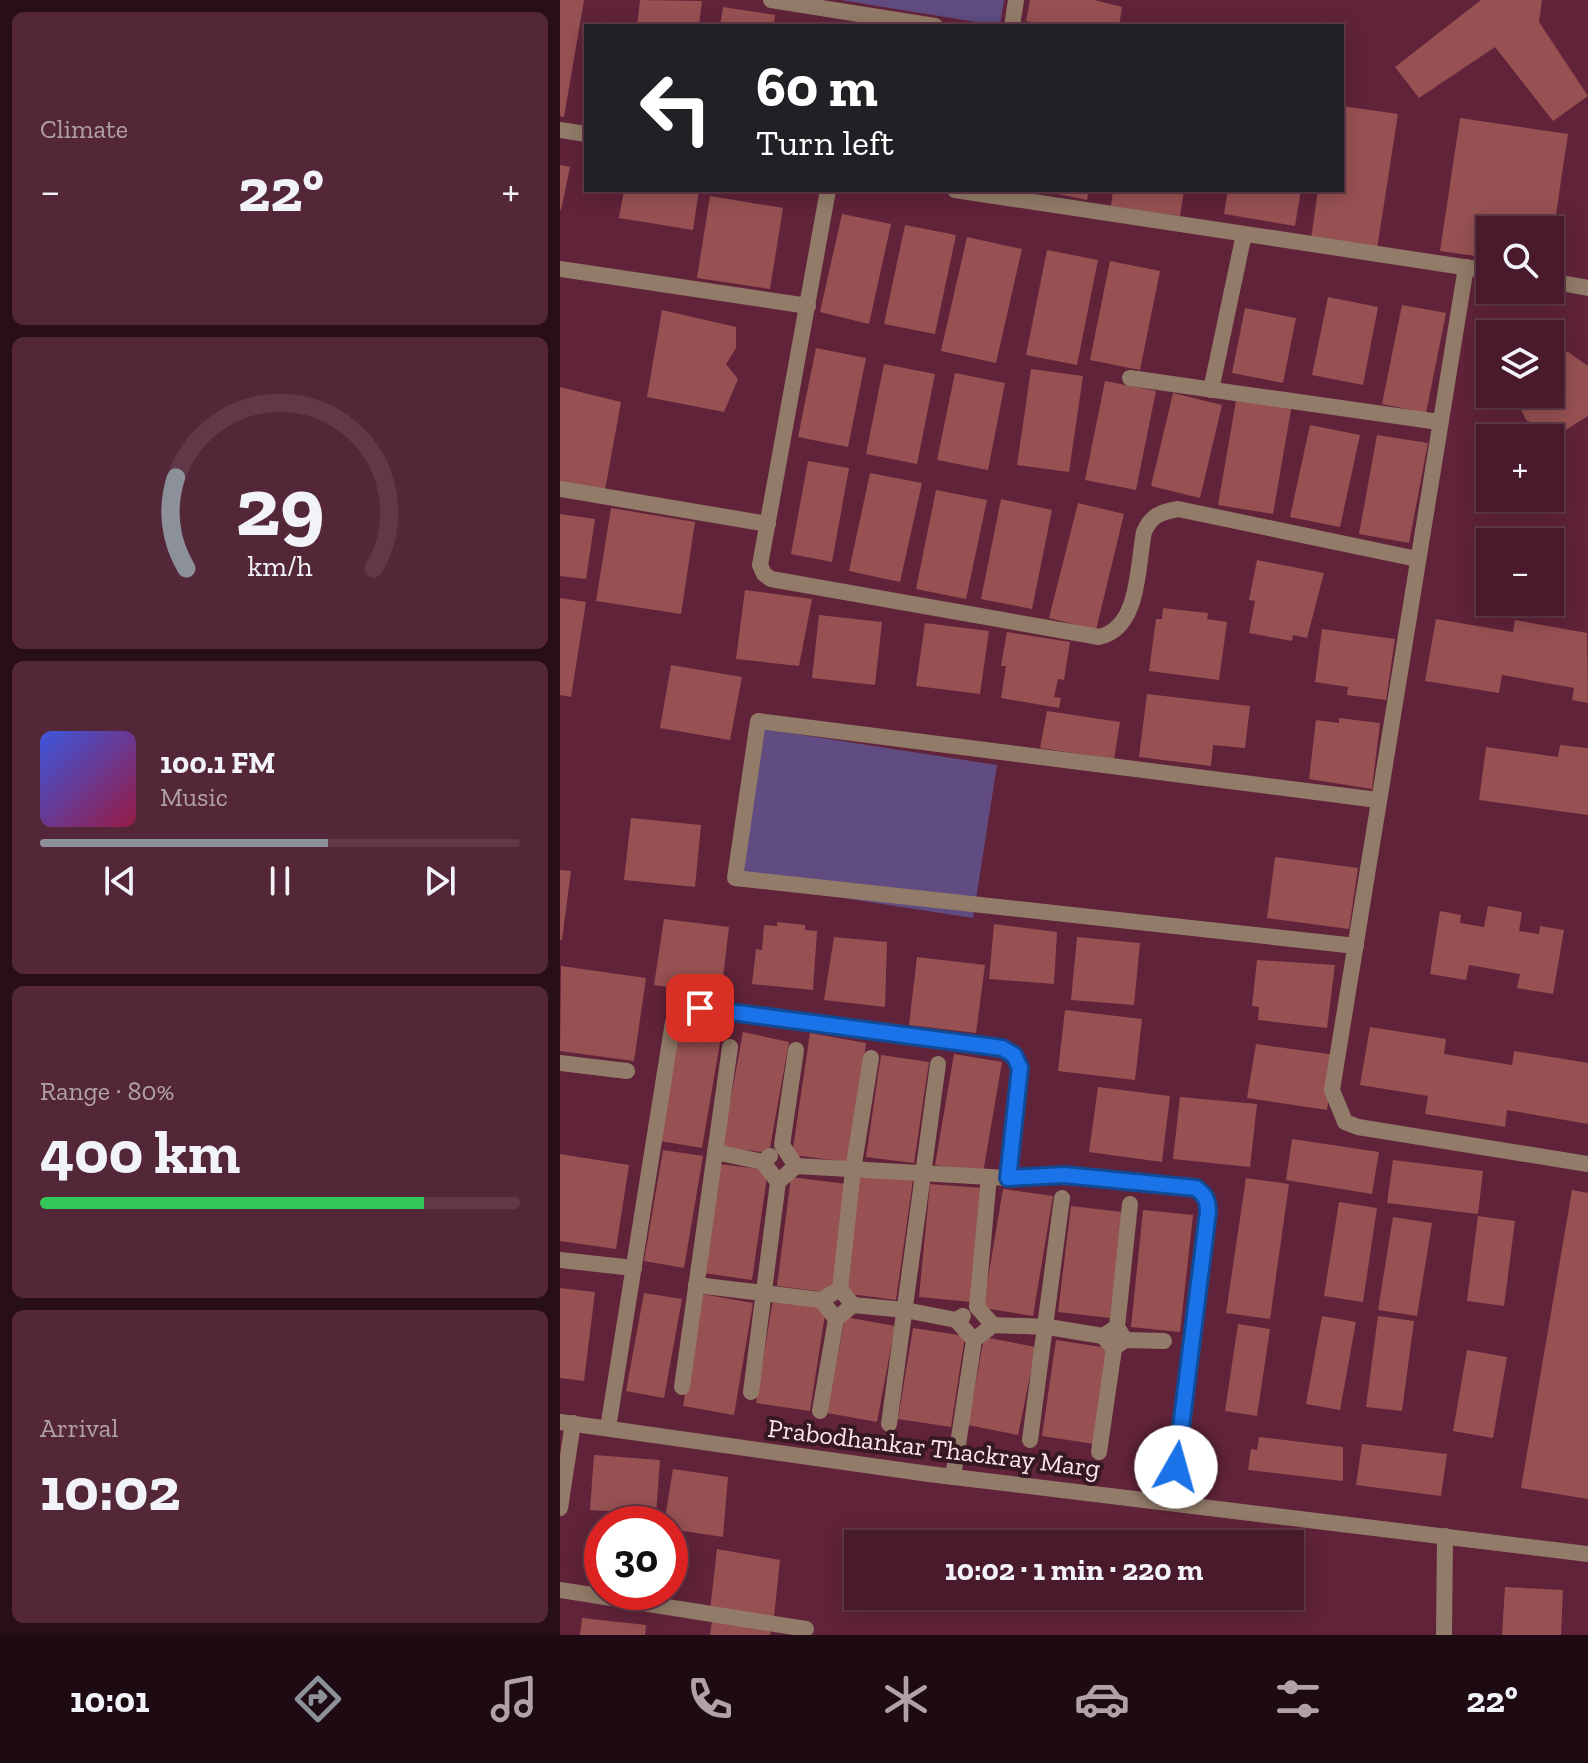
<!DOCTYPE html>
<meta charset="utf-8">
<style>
:root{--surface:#491a2c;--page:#532738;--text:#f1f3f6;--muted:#b1a1a9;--line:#613848;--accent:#8c9099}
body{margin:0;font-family:"Zilla Slab",serif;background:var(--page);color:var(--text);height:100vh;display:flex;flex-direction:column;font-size:30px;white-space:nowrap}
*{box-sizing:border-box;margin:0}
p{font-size:26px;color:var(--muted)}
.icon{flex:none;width:44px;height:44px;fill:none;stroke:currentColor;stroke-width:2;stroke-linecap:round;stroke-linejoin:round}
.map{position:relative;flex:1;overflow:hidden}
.drawer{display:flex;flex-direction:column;gap:12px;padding:12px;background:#280e18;width:560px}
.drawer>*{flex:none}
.banner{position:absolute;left:24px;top:24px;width:760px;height:168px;border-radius:0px;box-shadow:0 4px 20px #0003,0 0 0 2px var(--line);background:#202124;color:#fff;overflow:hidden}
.buttons{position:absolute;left:916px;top:216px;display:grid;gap:16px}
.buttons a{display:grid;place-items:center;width:88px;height:88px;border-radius:0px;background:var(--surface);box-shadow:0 4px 20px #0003,0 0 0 2px var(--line);font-size:40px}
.speed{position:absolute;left:24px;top:1506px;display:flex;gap:16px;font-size:40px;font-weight:700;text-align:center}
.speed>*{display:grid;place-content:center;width:104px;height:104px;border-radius:50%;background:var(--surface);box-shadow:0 4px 20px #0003,0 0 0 2px var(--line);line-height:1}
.speed .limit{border:12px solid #d22;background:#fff;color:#111}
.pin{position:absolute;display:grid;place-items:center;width:68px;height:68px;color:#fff;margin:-34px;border-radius:16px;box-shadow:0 4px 12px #0006}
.me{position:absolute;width:88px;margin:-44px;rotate:7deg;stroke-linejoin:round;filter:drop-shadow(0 0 6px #0008)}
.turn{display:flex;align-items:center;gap:28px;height:168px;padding:0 40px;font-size:36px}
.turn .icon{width:104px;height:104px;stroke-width:2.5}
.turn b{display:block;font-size:56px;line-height:68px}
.big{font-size:60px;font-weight:700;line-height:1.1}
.drawer .tile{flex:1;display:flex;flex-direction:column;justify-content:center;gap:12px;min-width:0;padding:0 28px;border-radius:12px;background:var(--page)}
.drawer .dial{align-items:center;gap:0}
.dial svg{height:208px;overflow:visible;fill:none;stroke:var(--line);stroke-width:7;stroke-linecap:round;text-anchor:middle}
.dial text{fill:var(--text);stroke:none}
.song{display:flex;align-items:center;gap:24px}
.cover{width:96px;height:96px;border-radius:12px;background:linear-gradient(135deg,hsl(230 70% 55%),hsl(340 70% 35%))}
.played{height:8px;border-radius:4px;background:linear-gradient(90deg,var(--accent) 60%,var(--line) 60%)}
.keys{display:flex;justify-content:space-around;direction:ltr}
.heat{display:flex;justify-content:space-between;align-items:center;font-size:44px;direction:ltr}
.charge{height:12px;border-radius:6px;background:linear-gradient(90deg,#34c759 80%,var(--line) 0)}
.trip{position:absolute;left:284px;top:1530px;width:460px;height:80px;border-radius:0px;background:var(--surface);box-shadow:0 4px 20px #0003,0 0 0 2px var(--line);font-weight:700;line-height:80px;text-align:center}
.tab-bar{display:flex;height:128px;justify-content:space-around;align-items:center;background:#1d0a12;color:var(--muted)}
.tab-bar .icon{width:56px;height:56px}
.tab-bar .selected{color:var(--accent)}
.tab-bar b{font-size:36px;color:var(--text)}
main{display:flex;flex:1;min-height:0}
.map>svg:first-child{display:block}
.green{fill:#604c81}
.building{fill:#975152}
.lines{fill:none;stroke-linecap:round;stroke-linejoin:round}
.lane{stroke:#927b68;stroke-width:16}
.street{stroke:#927b68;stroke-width:16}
.route-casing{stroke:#114b97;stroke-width:20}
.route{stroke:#1a73e8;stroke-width:14}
.labels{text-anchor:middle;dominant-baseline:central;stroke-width:8;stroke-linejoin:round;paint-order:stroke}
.street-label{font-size:26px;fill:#fde5eb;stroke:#351822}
</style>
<main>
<section class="drawer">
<div class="tile"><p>Climate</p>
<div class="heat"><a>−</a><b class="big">22°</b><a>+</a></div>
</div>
<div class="tile dial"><svg viewBox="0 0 100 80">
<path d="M14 69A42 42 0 1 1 86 69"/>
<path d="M14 69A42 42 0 0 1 10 34" stroke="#8c9099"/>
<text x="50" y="56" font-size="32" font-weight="700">29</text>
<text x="50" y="72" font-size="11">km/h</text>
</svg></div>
<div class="tile">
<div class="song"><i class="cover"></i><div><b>100.1 FM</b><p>Music</p></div></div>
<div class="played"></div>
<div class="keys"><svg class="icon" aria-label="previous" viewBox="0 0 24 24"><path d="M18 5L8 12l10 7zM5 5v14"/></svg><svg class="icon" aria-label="pause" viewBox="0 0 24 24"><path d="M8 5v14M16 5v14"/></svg><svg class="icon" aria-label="next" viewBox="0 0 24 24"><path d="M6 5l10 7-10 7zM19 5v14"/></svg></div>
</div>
<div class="tile"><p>Range · 80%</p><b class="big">400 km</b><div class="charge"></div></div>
<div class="tile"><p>Arrival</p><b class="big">10:02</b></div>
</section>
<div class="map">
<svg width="1028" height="1635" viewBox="0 0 1028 1635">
<rect width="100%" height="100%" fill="#61233a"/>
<!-- green -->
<g class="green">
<path d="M281,0H444L440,26Z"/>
<path d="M204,729L437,765L413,918L179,882Z"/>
</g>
<!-- building -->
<g class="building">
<path d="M0,0H24L4,117L0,116Z"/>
<path d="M80,0L142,1L139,26H77Z"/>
<path d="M470,0H534L562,7L559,26H499L466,21Z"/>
<path d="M921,0H982L979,22L1028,96L993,121L935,47L859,98L835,67Z"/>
<path d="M163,7L215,15L214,26H160Z"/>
<path d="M782,106L838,114L817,249L751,239L758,190H782Z"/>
<path d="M900,118L1008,134L992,241L990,230H930V258L880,251Z"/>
<path d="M0,165L10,167L1,210H0Z"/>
<path d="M64,190H139L133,230L59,218Z"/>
<path d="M478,190H529L527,200Z"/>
<path d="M553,190H624L620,216L551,206Z"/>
<path d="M668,190H741L735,226L664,214Z"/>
<path d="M150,196L223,208L210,289L137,278Z"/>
<path d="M282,214L331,224L309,324L260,312Z"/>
<path d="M345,225L396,235L375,334L324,324Z"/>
<path d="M407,237L462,249L436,363L381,351Z"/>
<path d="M487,250L538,260L517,365L466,355Z"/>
<path d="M550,261L600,271L580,370L530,360Z"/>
<path d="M768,297L818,307L803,385L752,375Z"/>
<path d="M842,305L886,313L866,413L822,404Z"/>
<path d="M685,308L736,318L723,383L672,373Z"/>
<path d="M102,310L176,327V348L166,364L178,379L164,412L87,397Z"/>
<path d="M256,348L306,358L288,447L238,437Z"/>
<path d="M990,351L1008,352L1028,366V416L1004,431L990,432L966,420L954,394H990Z"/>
<path d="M324,364L375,374L357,464L306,454Z"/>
<path d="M471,369L523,376L509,472L457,465Z"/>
<path d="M395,373L445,383L428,470L377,460Z"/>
<path d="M545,381L596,391L576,490L525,480Z"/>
<path d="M0,387L61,402L45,490L0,484Z"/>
<path d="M613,393L662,405L640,498L591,486Z"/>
<path d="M677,395L732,404L713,514L658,505Z"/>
<path d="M750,425L800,435L780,527L730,517Z"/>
<path d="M817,435L868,443L849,543L799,534Z"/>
<path d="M248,461L289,468L272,562L231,554Z"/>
<path d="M310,473L362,483L340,582L289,571Z"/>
<path d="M376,490L427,500L406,599L356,589Z"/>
<path d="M441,499L492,510L472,609L421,599Z"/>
<path d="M518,503L564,514L536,630L489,618Z"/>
<path d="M51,508L135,522L121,614L36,601Z"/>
<path d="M0,514L35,519L26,579L0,576Z"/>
<path d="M697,560L764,573L747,638L733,635L732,641L689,633L695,601L689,600Z"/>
<path d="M185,590L252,599L239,666L176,659Z"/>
<path d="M0,598L26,602L11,697L0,695Z"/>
<path d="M603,608L648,613L647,619L667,622L659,680L589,671L596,619H602Z"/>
<path d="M259,615L322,622L315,685L252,678Z"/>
<path d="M876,619L953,632L955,620L1027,633L1028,703L1012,700L1014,688L942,675L939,693L865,681Z"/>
<path d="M365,623L429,631L420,694L356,686Z"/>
<path d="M762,629L835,639L826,700L787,695L788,687L755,682Z"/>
<path d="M447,632L510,642L504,680L498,679L494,697L501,698L499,708L441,698L446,666H441Z"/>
<path d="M111,665L182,677L170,740L100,728Z"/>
<path d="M587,694L690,706L685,748L653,745L651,766L579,757Z"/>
<path d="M487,711L560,722L554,759L480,748Z"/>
<path d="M779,718L820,723L812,789L749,779L756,720L779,723Z"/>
<path d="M1000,745L1028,748V815L919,800L926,747L998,757Z"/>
<path d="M71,818L141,825L135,887L64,880Z"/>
<path d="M715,857L798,868L789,929L707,918Z"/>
<path d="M0,870L11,871L2,940H0Z"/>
<path d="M928,906L962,912L959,931L979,934L980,926L1004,930L993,994L957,988L960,974L909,965L906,980L870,974L880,911L901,915L900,923L924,927Z"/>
<path d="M104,919L169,927L161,994L94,985Z"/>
<path d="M217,922L245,925V930L257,931L253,990L192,984L196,949L202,950L204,925L217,926Z"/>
<path d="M434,924L497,932L494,984L429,979Z"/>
<path d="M274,937L327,942L325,1007L264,1000Z"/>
<path d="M517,937L580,943L574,1005L511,1000Z"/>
<path d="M357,957L425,965L416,1033L349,1025Z"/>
<path d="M697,960L775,965L767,1028L698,1020L699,1007L692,1006Z"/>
<path d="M1,966L86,978L74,1061L0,1051Z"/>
<path d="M505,1010L582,1019L575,1080L498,1071Z"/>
<path d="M810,1027L886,1039L884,1054L952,1065L954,1051L1028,1063V1124L947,1110L945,1127L865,1114L868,1096L800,1085Z"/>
<path d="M120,1030L161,1037L142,1148L100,1141Z"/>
<path d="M183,1032L229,1042L209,1153L162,1147Z"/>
<path d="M250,1033L306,1043L289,1162L232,1155Z"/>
<path d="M696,1044L776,1055L767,1110L687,1098Z"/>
<path d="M394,1054L442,1062L423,1173L375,1165Z"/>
<path d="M321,1055L369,1062L354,1163L306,1157Z"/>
<path d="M538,1087L610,1096L602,1162L529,1152Z"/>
<path d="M620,1097L697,1104L690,1167L613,1159Z"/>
<path d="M732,1139L819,1152L812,1194L726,1180Z"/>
<path d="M103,1150L143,1156L124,1268L84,1261Z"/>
<path d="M0,1154L69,1165L56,1249L0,1241Z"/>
<path d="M833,1160L923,1171L918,1214L827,1203Z"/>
<path d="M159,1164L208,1170L192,1280L143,1273Z"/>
<path d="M300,1173L353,1180L336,1300L283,1293Z"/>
<path d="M231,1177L286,1184L273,1293L217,1286Z"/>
<path d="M686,1178L729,1184L710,1319L666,1313Z"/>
<path d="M370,1184L422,1188L412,1302L359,1297Z"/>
<path d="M443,1189L493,1196L473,1316L423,1308Z"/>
<path d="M1012,1190L1028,1193V1499L961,1488Z"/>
<path d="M779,1202L817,1208L803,1302L764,1296Z"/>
<path d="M511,1206L562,1212L550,1318L498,1312Z"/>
<path d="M583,1210L633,1215L620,1332L571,1327Z"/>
<path d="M918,1216L955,1221L944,1306L907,1301Z"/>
<path d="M833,1217L872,1223L857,1316L818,1310Z"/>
<path d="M0,1288L35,1292L24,1381L0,1378Z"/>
<path d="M84,1293L122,1299L104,1398L66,1391Z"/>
<path d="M142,1294L193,1303L174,1415L123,1406Z"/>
<path d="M213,1299L266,1308L250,1411L196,1403Z"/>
<path d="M762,1316L796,1322L780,1410L746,1404Z"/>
<path d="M818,1316L854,1321L842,1411L806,1407Z"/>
<path d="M285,1317L335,1326L317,1422L267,1413Z"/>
<path d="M678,1324L710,1329L697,1416L665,1411Z"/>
<path d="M353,1328L405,1336L391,1427L338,1419Z"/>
<path d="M424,1337L476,1347L458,1435L408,1425Z"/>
<path d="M496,1340L548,1348L534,1444L482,1436Z"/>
<path d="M907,1350L947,1357L933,1438L893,1431Z"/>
<path d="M699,1437L783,1447V1481L688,1470L691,1449L697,1450Z"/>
<path d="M802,1444L887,1454L881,1496L796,1485Z"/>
<path d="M34,1455L100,1460L96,1514L30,1510Z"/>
<path d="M113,1469L168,1477L163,1537L110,1529V1524H104Z"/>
<path d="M38,1537H42V1592L29,1590Z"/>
<path d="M157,1549L220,1560L214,1617L150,1611Z"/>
<path d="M945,1587L1003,1590L1001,1635H942Z"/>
<path d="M22,1618L86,1625L85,1635H20Z"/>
<path d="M152,1620L188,1624V1628L211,1630L210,1635H150Z"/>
</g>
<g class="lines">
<!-- lane -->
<g class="lane">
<path d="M211,0L375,26"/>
<path d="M452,26L456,0"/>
<path d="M0,269L248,306"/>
<path d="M0,489L208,524"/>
<path d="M0,1063L67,1071"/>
<path d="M0,1260L74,1268"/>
<path d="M0,1590L246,1629"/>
</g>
<!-- street -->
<g class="street">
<path d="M0,130L26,134"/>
<path d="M268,190L200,565L204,574L211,579L539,637C580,628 577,567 584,532C591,516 600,512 618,509L857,559"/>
<path d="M395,190L930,271"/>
<path d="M906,267L772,1090L785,1122L798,1127L1028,1164"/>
<path d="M990,281L1028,288"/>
<path d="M570,378L879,422"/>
<path d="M651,390L684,234"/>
<path d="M796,946L175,878L198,721L818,800"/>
<path d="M155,1152L203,1162L210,1156"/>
<path d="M236,1166L222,1145L236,1050"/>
<path d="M429,1177L417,1307L433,1325"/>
<path d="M218,1182L236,1166L448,1178"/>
<path d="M136,1285L261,1300L280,1289"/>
<path d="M293,1305L280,1289L293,1170L311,1058"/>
<path d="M276,1319L293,1305L345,1310L396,1320L403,1316"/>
<path d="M414,1340L433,1325L488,1327L543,1336L557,1327"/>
<path d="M565,1340L557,1327L570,1204"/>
<path d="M558,1345L565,1340L604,1341"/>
<path d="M122,1387L170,1047"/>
<path d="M191,1392L218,1182L203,1162"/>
<path d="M260,1411L276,1319L261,1300"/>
<path d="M0,1422L369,1474L1028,1554"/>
<path d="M329,1424L378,1064"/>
<path d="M48,1428L113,1022L128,1009L140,1008L442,1048L454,1055L460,1068L448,1178L504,1175L636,1188C645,1195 648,1200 648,1212L612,1501"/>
<path d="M470,1440L502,1198"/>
<path d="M539,1452L554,1349L543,1336"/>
<path d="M393,1477L414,1340L396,1320"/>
<path d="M0,1508L13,1423"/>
<path d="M884,1635L885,1536"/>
</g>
</g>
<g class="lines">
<defs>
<path id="route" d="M140,1008L442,1048L454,1055L460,1068L448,1178L504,1175L636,1188C645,1195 648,1200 648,1212L616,1467"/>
</defs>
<!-- route casing -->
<use href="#route" class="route-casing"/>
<!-- route -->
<use href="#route" class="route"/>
</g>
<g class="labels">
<!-- street labels -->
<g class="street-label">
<text transform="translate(374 1448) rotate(7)">Prabodhankar Thackray Marg</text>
</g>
</g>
</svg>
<div class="buttons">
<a><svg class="icon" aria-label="search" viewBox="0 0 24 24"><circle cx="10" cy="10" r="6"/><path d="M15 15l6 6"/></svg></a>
<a><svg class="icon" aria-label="layers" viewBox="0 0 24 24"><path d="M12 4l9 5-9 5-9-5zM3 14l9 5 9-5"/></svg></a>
<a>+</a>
<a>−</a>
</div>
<div class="speed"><div class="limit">30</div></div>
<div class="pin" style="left:140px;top:1008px;background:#d93025"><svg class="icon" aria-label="arrive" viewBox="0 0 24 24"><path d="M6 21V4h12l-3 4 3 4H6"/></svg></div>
<svg class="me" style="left:616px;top:1467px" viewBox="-20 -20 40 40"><circle r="19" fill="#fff"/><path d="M0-13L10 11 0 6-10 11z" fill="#1a73e8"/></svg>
<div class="trip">10:02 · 1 min · 220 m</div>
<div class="banner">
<div class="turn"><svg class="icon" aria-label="left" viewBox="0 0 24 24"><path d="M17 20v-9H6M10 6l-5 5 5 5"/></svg><div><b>60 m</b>Turn left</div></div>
</div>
</div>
</main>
<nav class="tab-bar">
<b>10:01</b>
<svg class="icon selected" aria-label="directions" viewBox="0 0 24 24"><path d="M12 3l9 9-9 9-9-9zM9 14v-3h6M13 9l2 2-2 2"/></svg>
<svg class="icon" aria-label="music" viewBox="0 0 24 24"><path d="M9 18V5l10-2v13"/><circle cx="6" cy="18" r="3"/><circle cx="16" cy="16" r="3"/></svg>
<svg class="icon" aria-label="phone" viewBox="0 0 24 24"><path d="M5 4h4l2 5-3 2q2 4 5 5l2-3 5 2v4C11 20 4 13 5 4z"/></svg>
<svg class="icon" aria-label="climate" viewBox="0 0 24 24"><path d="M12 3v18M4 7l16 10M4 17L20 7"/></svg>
<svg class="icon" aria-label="car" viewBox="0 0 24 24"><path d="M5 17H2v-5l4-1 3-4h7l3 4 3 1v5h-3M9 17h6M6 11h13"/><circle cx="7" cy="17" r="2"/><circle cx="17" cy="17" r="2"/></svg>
<svg class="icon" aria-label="filters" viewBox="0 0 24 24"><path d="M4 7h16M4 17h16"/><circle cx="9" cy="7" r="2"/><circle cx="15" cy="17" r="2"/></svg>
<b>22°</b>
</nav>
